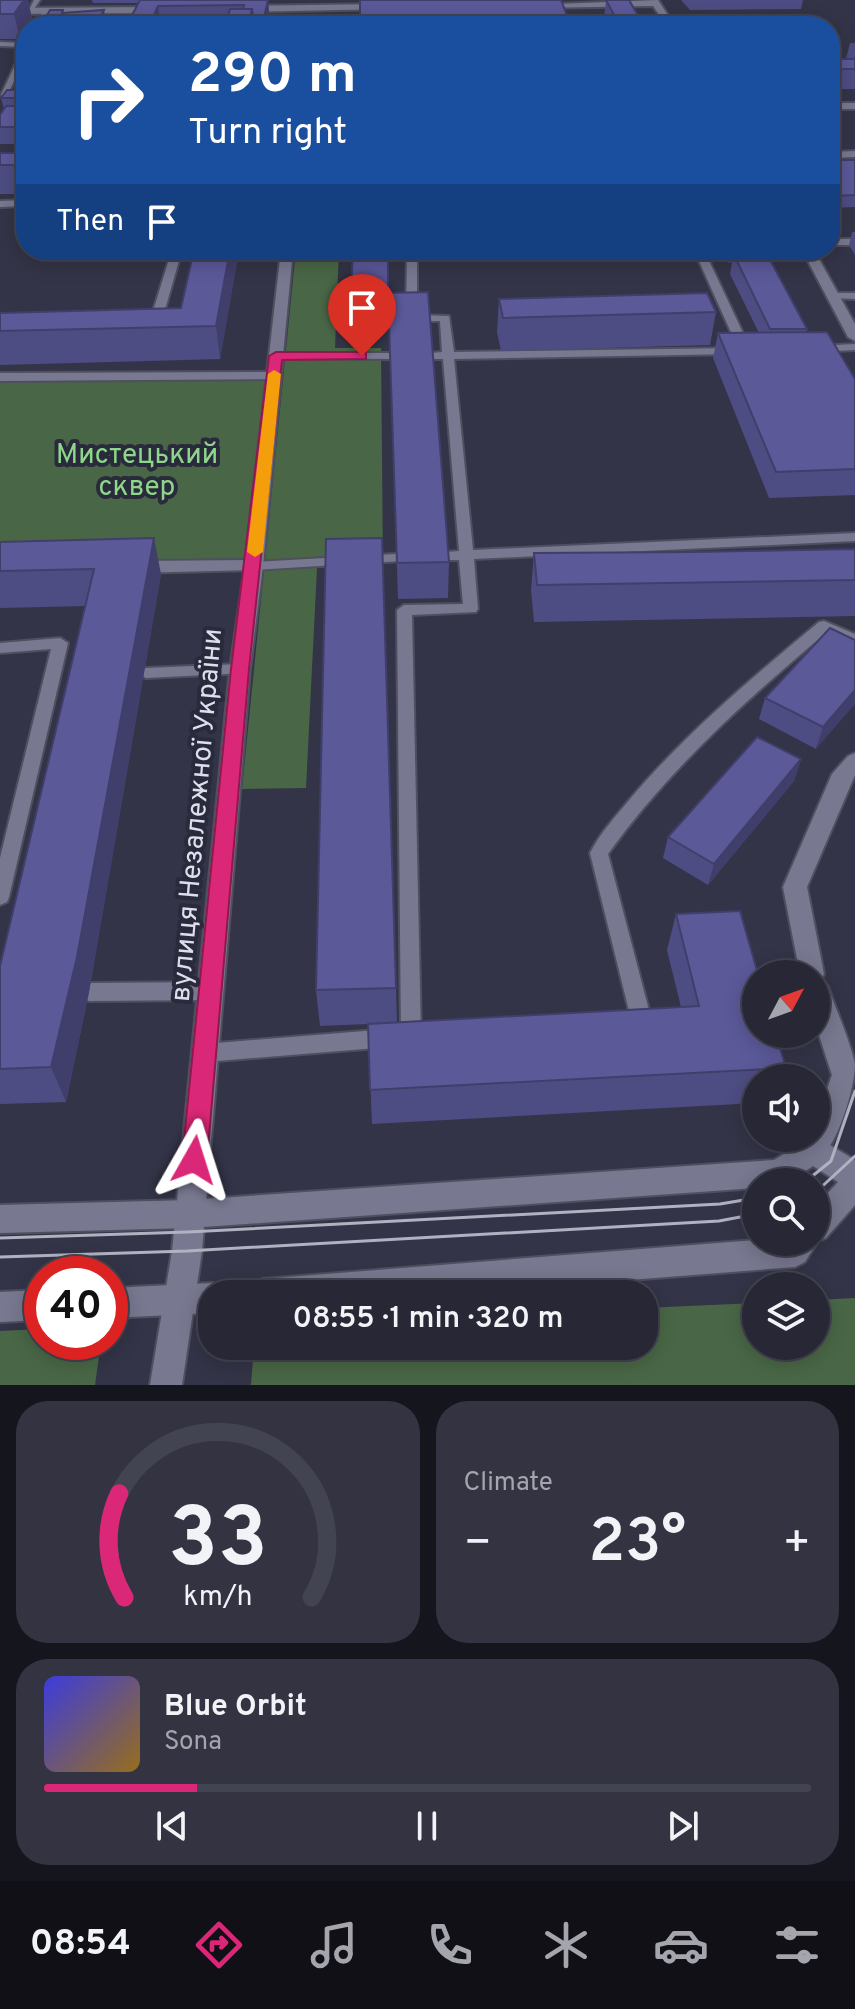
<!DOCTYPE html>
<meta charset="utf-8">
<style>
:root{--surface:#272736;--page:#333342;--text:#f1f3f6;--muted:#a4a5ad;--line:#434451;--accent:#db2777}
body{margin:0;font-family:Overpass,sans-serif;background:var(--page);color:var(--text);height:100vh;display:flex;flex-direction:column;font-size:30px;white-space:nowrap}
*{box-sizing:border-box;margin:0}
p{font-size:26px;color:var(--muted)}
.icon{flex:none;width:44px;height:44px;fill:none;stroke:currentColor;stroke-width:2;stroke-linecap:round;stroke-linejoin:round}
.map{position:relative;height:1385px;overflow:hidden}
.drawer{display:flex;flex-direction:column;gap:16px;padding:16px;background:#15151e;flex:1}
.drawer>*{flex:none}
.banner{position:absolute;left:16px;top:16px;width:824px;height:244px;border-radius:32px;box-shadow:0 4px 20px #0003,0 0 0 2px var(--line);background:#1a4fa0;color:#fff;overflow:hidden}
.needle{width:52px;rotate:49deg}
.buttons{position:absolute;left:742px;top:960px;display:grid;gap:16px}
.buttons a{display:grid;place-items:center;width:88px;height:88px;border-radius:50%;background:var(--surface);box-shadow:0 4px 20px #0003,0 0 0 2px var(--line);font-size:40px}
.speed{position:absolute;left:24px;top:1256px;display:flex;gap:16px;font-size:40px;font-weight:700;text-align:center}
.speed>*{display:grid;place-content:center;width:104px;height:104px;border-radius:50%;background:var(--surface);box-shadow:0 4px 20px #0003,0 0 0 2px var(--line);line-height:1}
.speed .limit{border:12px solid #d22;background:#fff;color:#111}
.pin{position:absolute;display:grid;place-items:center;width:68px;height:68px;color:#fff;margin:-82px -34px;border-radius:50% 50% 50% 0;rotate:-45deg;box-shadow:0 0 8px #0007}
.pin .icon{rotate:45deg}
.me{position:absolute;width:88px;margin:-44px;rotate:6deg;stroke-linejoin:round;filter:drop-shadow(0 0 6px #0008)}
.turn{display:flex;align-items:center;gap:28px;height:168px;padding:0 40px;font-size:36px}
.turn .icon{width:104px;height:104px;stroke-width:2.5}
.turn b{display:block;font-size:56px;line-height:68px}
.then{display:flex;align-items:center;height:76px;padding:0 40px;background:#0003;gap:16px;font-size:30px}
.big{font-size:60px;font-weight:600;line-height:1.1}
.drawer .tile{flex:1;display:flex;flex-direction:column;justify-content:center;gap:12px;min-width:0;padding:0 28px;border-radius:32px;background:var(--page)}
.drawer .dial{align-items:center;gap:0}
.dial svg{height:208px;overflow:visible;fill:none;stroke:var(--line);stroke-width:7;stroke-linecap:round;text-anchor:middle}
.dial text{fill:var(--text);stroke:none}
.song{display:flex;align-items:center;gap:24px}
.cover{width:96px;height:96px;border-radius:12px;background:linear-gradient(135deg,hsl(240 70% 55%),hsl(40 70% 35%))}
.played{height:8px;border-radius:4px;background:linear-gradient(90deg,var(--accent) 20%,var(--line) 20%)}
.keys{display:flex;justify-content:space-around;direction:ltr}
.heat{display:flex;justify-content:space-between;align-items:center;font-size:44px;direction:ltr}
.drawer .tiles{flex:1;display:grid;gap:16px;grid-template-columns:1fr 1fr}
.tile:last-child{grid-column:span 2}
.trip{position:absolute;left:198px;top:1280px;width:460px;height:80px;border-radius:32px;background:var(--surface);box-shadow:0 4px 20px #0003,0 0 0 2px var(--line);font-weight:600;line-height:80px;text-align:center}
.dock{display:flex;height:128px;justify-content:space-around;align-items:center;background:#101016;color:var(--muted)}
.dock .icon{width:56px;height:56px}
.dock .selected{color:var(--accent)}
.dock b{font-size:36px;color:var(--text)}
.map>svg:first-child{display:block}
.green{fill:#496746}
.lines{fill:none;stroke-linecap:round;stroke-linejoin:round}
.service-casing{stroke:#4e4f5f;stroke-width:4}
.minor-casing{stroke:#4e4f5f;stroke-width:4}
.tertiary-casing{stroke:#4e4f5f;stroke-width:4}
.secondary-casing{stroke:#4e4f5f;stroke-width:4}
.service{fill:#787990;fill-rule:evenodd}
.minor{fill:#787990;fill-rule:evenodd}
.tertiary{fill:#787990;fill-rule:evenodd}
.secondary{fill:#787990;fill-rule:evenodd}
.tram{stroke:#b1b2c1;stroke-width:3}
.wall{fill:#4e4d83}
.shaded-wall{fill:#403e6a}
.building{fill:#5b5998;stroke:#403e6a;stroke-width:2}
.route{fill:#db2777;stroke:#8e194d;stroke-width:2}
.slow{fill:#f59e0b}
.labels{text-anchor:middle;dominant-baseline:central;stroke-width:8;stroke-linejoin:round;paint-order:stroke}
.park-label{font-size:28px;fill:#8ed689;stroke:#2a2a3d}
.street-label{font-size:28px;fill:#dedfec;stroke:#2a2a3d}
</style>
<div class="map">
<svg width="855" height="1385" viewBox="0 0 855 1385">
<rect width="100%" height="100%" fill="#343448"/>
<!-- green -->
<g class="green">
<path d="M296,250H339L335,348H381L383,567L317,568L306,788L242,789Z"/>
<path d="M274,376L254,566L0,567V377Z"/>
<path d="M855,1298V1385H251L254,1346H644V1308L756,1303V1346H816V1300Z"/>
<path d="M42,1329V1342H101L95,1385H0V1331Z"/>
</g>
<g class="lines">
<defs>
<g id="service">
<path d="M34,0H40L32,12H28Z"/>
<path d="M44,10L49,11L42,26H34Z"/>
<path d="M127,17L130,19L128,26H120Z"/>
<path d="M177,24H212L216,26H173Z"/>
<path d="M0,42L26,43V47L0,46Z"/>
<path d="M26,48V57L9,91L26,94V98L1,95L22,50Z"/>
<path d="M26,200V206L0,207V201Z"/>
<rect x="830" y="239" width="25" height="6"/>
<path d="M172,250H182L160,327L150,329L148,327Z"/>
<path d="M235,250H290L291,251L286,254L239,255L235,254Z"/>
<path d="M407,250H417V315L449,316L454,352L738,348L694,250H704L751,350L737,354L454,359L473,550L855,533V541L474,559L478,609L476,612L412,615L421,1036L418,1043L411,1045L404,1043L401,1036L397,610L404,605L463,604L459,560H446L439,556L446,552L459,551L443,359H430L424,356L430,353L442,352L440,321H411L406,318Z"/>
<path d="M835,293H855V299L831,298V294Z"/>
<path d="M855,344V350L816,352L810,349L816,346Z"/>
<path d="M276,353H390L396,356L390,359L272,358L270,356Z"/>
<path d="M396,554L401,555L403,558L401,561L254,570L247,566L254,562Z"/>
<path d="M824,621L855,634V645L826,633C746,700 669,769 608,854L651,1018L648,1024L631,1028L624,1025L621,1019L624,1013L629,1011L590,853C600,833 616,816 630,799C686,733 753,677 819,622Z"/>
<path d="M60,638L68,643L9,897L7,902L0,905V858L51,649L0,653V643Z"/>
<path d="M240,664L248,669L246,673L146,678L138,673L146,668Z"/>
<path d="M212,982L219,985L222,991L219,997L212,1000L89,1001L82,998L79,992L82,986L89,983Z"/>
<path d="M389,1029L396,1031L399,1038L396,1045L389,1047L205,1062L198,1060L195,1053L198,1046L205,1044Z"/>
</g>
<g id="minor">
<path d="M274,372L279,373V379L0,381V373Z"/>
<path d="M254,560L263,566L260,570L132,573L123,567L132,561Z"/>
</g>
<g id="tertiary">
<path d="M658,0L675,26H667L653,6L536,8L532,5Z"/>
<path d="M388,4L391,9L244,12L240,9L244,6Z"/>
<path d="M0,8L160,7L164,10L160,13L0,14Z"/>
<rect x="830" y="103" width="25" height="6"/>
<path d="M855,151V157L830,158V152Z"/>
<path d="M281,250H293L263,566L250,669L202,1251L182,1385H150L172,1251L230,669L245,566Z"/>
<path d="M802,250H814L855,324V341L848,337Z"/>
<path d="M855,753V775L807,887L824,974L822,978L828,987C837,1012 849,1038 855,1064C855,1088 836,1154 813,1163L803,1159L799,1150L805,1138H816V1120L832,1075L816,1026V974H800L783,887L832,774L848,756Z"/>
</g>
<g id="secondary">
<path d="M810,1138L823,1141L855,1160V1205L826,1238L818,1241L805,1262L795,1267L452,1294H248L252,1283L263,1279L756,1240L816,1242V1206L838,1182L813,1166L789,1182H756V1188L189,1228L0,1233V1205L189,1200L774,1160Z"/>
<path d="M212,1283L223,1287L225,1294H212V1313L110,1318V1288Z"/>
<path d="M42,1290V1320L0,1322V1292Z"/>
</g>
</defs>
<!-- service casing -->
<use href="#service" class="service-casing"/>
<!-- minor casing -->
<use href="#minor" class="minor-casing"/>
<!-- tertiary casing -->
<use href="#tertiary" class="tertiary-casing"/>
<!-- secondary casing -->
<use href="#secondary" class="secondary-casing"/>
<!-- service -->
<use href="#service" class="service"/>
<!-- minor -->
<use href="#minor" class="minor"/>
<!-- tertiary -->
<use href="#tertiary" class="tertiary"/>
<!-- secondary -->
<use href="#secondary" class="secondary"/>
<!-- tram -->
<g class="tram">
<path d="M805,1182L831,1161L855,1091"/>
<path d="M816,1192L855,1156"/>
<path d="M0,1238L188,1232L720,1204L756,1198"/>
<path d="M0,1257L187,1251L719,1221L756,1214"/>
</g>
</g>
<!-- wall -->
<g class="wall">
<path d="M0,0H28L32,19L28,26H26V29L20,39H0Z"/>
<path d="M92,0H268L269,13L267,26H225L227,20H160L158,26H132L130,19L139,3H93Z"/>
<path d="M606,0L644,26H608L604,18Z"/>
<path d="M681,0H803L801,9L690,10Z"/>
<path d="M63,10L64,13L104,10L105,20L102,26H43V22Z"/>
<path d="M850,43H855V89H830V59H846Z"/>
<path d="M26,90V144H0V127L4,109L1,98Z"/>
<rect x="0" y="153" width="26" height="41"/>
<path d="M830,160H855V207L830,208Z"/>
<path d="M852,232H855V255L849,245Z"/>
<path d="M194,250H239L220,359L0,365V313L181,308Z"/>
<path d="M526,250H608L607,258L531,262Z"/>
<path d="M722,250H762L761,255L807,329L806,332L855,379V495L769,498L713,358L718,333H759L730,274L732,262L728,263Z"/>
<path d="M351,293H389L449,562L448,598L398,599L389,325L353,326Z"/>
<path d="M499,299L716,312L710,345L501,351L497,332Z"/>
<path d="M382,538L397,1022L681,1007L667,950L676,914L786,1068L782,1078H756V1103L372,1124L368,1024L320,1026L316,990Z"/>
<path d="M0,542L161,574L89,992L66,1102L0,1104V966L85,606L0,608Z"/>
<path d="M855,549V616L534,622L531,590L534,553L695,552Z"/>
<path d="M855,640L816,749L759,719L765,698Z"/>
<path d="M801,759L794,781L708,885L663,858L668,837Z"/>
</g>
<!-- shaded-wall -->
<g class="shaded-wall">
<path d="M24,0H28L32,19L28,26H26V29L20,39L14,14Z"/>
<path d="M268,0L269,13L267,26H265L264,17Z"/>
<path d="M158,6L160,20L158,26H154L152,19Z"/>
<path d="M252,9L254,26H248Z"/>
<path d="M104,10L105,20L102,26H99L98,21Z"/>
<path d="M230,250H239L220,359L216,326Z"/>
<path d="M154,538L161,574L89,992L66,1102L51,1067Z"/>
<path d="M855,690V704L816,749L823,727Z"/>
<path d="M801,759L794,781L708,885L714,864Z"/>
</g>
<!-- building -->
<g class="building">
<path d="M0,0H24L14,14H0Z"/>
<path d="M140,0H268L264,17H253L252,9H243L244,5L158,6L152,19H130Z"/>
<path d="M360,0H561L571,26H360Z"/>
<path d="M606,0H629L644,26H620Z"/>
<path d="M230,9H252L248,26H225Z"/>
<path d="M50,10H63L62,13L104,10L98,21L43,22Z"/>
<rect x="830" y="59" width="25" height="10"/>
<path d="M7,90H26V98H1Z"/>
<path d="M6,106H26V127H0V115Z"/>
<rect x="0" y="153" width="26" height="12"/>
<path d="M830,160H855V195L830,196Z"/>
<path d="M194,250H230L216,326L0,331V313L181,308Z"/>
<path d="M353,250H388V293H351Z"/>
<path d="M767,254L807,329H770L734,255Z"/>
<path d="M428,292L449,562L397,563L388,293Z"/>
<path d="M707,293L716,312L503,318L499,299Z"/>
<path d="M827,332L855,379V469L776,472L718,333Z"/>
<path d="M154,538L77,957L51,1067L0,1069V966L94,569L0,571V542Z"/>
<path d="M382,538L396,988L316,990L326,539Z"/>
<path d="M855,549V580L537,585L534,553L695,552Z"/>
<path d="M830,628L855,640V690L823,727L765,698Z"/>
<path d="M757,737L801,759L714,864L668,837Z"/>
<path d="M740,911L758,974H756V1034H776L786,1068L370,1090L368,1024L699,1006L676,914Z"/>
</g>
<!-- route -->
<path class="route" d="M362,352L366,353V359L282,360L249,669L207,1160L203,1169L194,1173L185,1169L182,1160L231,669L269,356L276,352Z"/>
<!-- slow -->
<path class="slow" d="M274,370L281,374L263,552L255,557L247,552L268,374Z"/>
<g class="labels">
<!-- park labels -->
<g class="park-label">
<text x="137" y="456">Мистецький<tspan x="137" dy="32">сквер</tspan></text>
</g>
<!-- street labels -->
<g class="street-label">
<text transform="translate(198 815) rotate(-85)">вулиця Незалежної України</text>
</g>
</g>
</svg>
<div class="buttons">
<a><svg class="needle" viewBox="-14 -14 28 28"><path d="M0-13l5 13h-10z" fill="#e53935"/><path d="M0 13l5-13h-10z" fill="#a4a5ad"/></svg></a>
<a><svg class="icon" aria-label="sound" viewBox="0 0 24 24"><path d="M4 9h4l5-4v14l-5-4H4zM17 9q2 3 0 6"/></svg></a>
<a><svg class="icon" aria-label="search" viewBox="0 0 24 24"><circle cx="10" cy="10" r="6"/><path d="M15 15l6 6"/></svg></a>
<a><svg class="icon" aria-label="layers" viewBox="0 0 24 24"><path d="M12 4l9 5-9 5-9-5zM3 14l9 5 9-5"/></svg></a>
</div>
<div class="speed"><div class="limit">40</div></div>
<div class="pin" style="left:362px;top:356px;background:#d93025"><svg class="icon" aria-label="arrive" viewBox="0 0 24 24"><path d="M6 21V4h12l-3 4 3 4H6"/></svg></div>
<svg class="me" style="left:194px;top:1160px" viewBox="-20 -20 40 40"><path d="M0-17L14 15 0 8-14 15z" fill="#db2777" stroke="#fff" stroke-width="4"/></svg>
<div class="trip">08:55 · 1 min · 320 m</div>
<div class="banner">
<div class="turn"><svg class="icon" aria-label="right" viewBox="0 0 24 24"><path d="M7 20v-9h11M14 6l5 5-5 5"/></svg><div><b>290 m</b>Turn right</div></div>
<div class="then">Then<svg class="icon" aria-label="arrive" viewBox="0 0 24 24"><path d="M6 21V4h12l-3 4 3 4H6"/></svg></div>
</div>
</div>
<section class="drawer">
<div class="tiles">
<div class="tile dial"><svg viewBox="0 0 100 80">
<path d="M14 69A42 42 0 1 1 86 69"/>
<path d="M14 69A42 42 0 0 1 12 29" stroke="#db2777"/>
<text x="50" y="56" font-size="32" font-weight="700">33</text>
<text x="50" y="72" font-size="11">km/h</text>
</svg></div>
<div class="tile"><p>Climate</p>
<div class="heat"><a>−</a><b class="big">23°</b><a>+</a></div>
</div>
<div class="tile">
<div class="song"><i class="cover"></i><div><b>Blue Orbit</b><p>Sona</p></div></div>
<div class="played"></div>
<div class="keys"><svg class="icon" aria-label="previous" viewBox="0 0 24 24"><path d="M18 5L8 12l10 7zM5 5v14"/></svg><svg class="icon" aria-label="pause" viewBox="0 0 24 24"><path d="M8 5v14M16 5v14"/></svg><svg class="icon" aria-label="next" viewBox="0 0 24 24"><path d="M6 5l10 7-10 7zM19 5v14"/></svg></div>
</div>
</div>
</section>
<nav class="dock">
<b>08:54</b>
<svg class="icon selected" aria-label="directions" viewBox="0 0 24 24"><path d="M12 3l9 9-9 9-9-9zM9 14v-3h6M13 9l2 2-2 2"/></svg>
<svg class="icon" aria-label="music" viewBox="0 0 24 24"><path d="M9 18V5l10-2v13"/><circle cx="6" cy="18" r="3"/><circle cx="16" cy="16" r="3"/></svg>
<svg class="icon" aria-label="phone" viewBox="0 0 24 24"><path d="M5 4h4l2 5-3 2q2 4 5 5l2-3 5 2v4C11 20 4 13 5 4z"/></svg>
<svg class="icon" aria-label="climate" viewBox="0 0 24 24"><path d="M12 3v18M4 7l16 10M4 17L20 7"/></svg>
<svg class="icon" aria-label="car" viewBox="0 0 24 24"><path d="M5 17H2v-5l4-1 3-4h7l3 4 3 1v5h-3M9 17h6M6 11h13"/><circle cx="7" cy="17" r="2"/><circle cx="17" cy="17" r="2"/></svg>
<svg class="icon" aria-label="filters" viewBox="0 0 24 24"><path d="M4 7h16M4 17h16"/><circle cx="9" cy="7" r="2"/><circle cx="15" cy="17" r="2"/></svg>
</nav>
